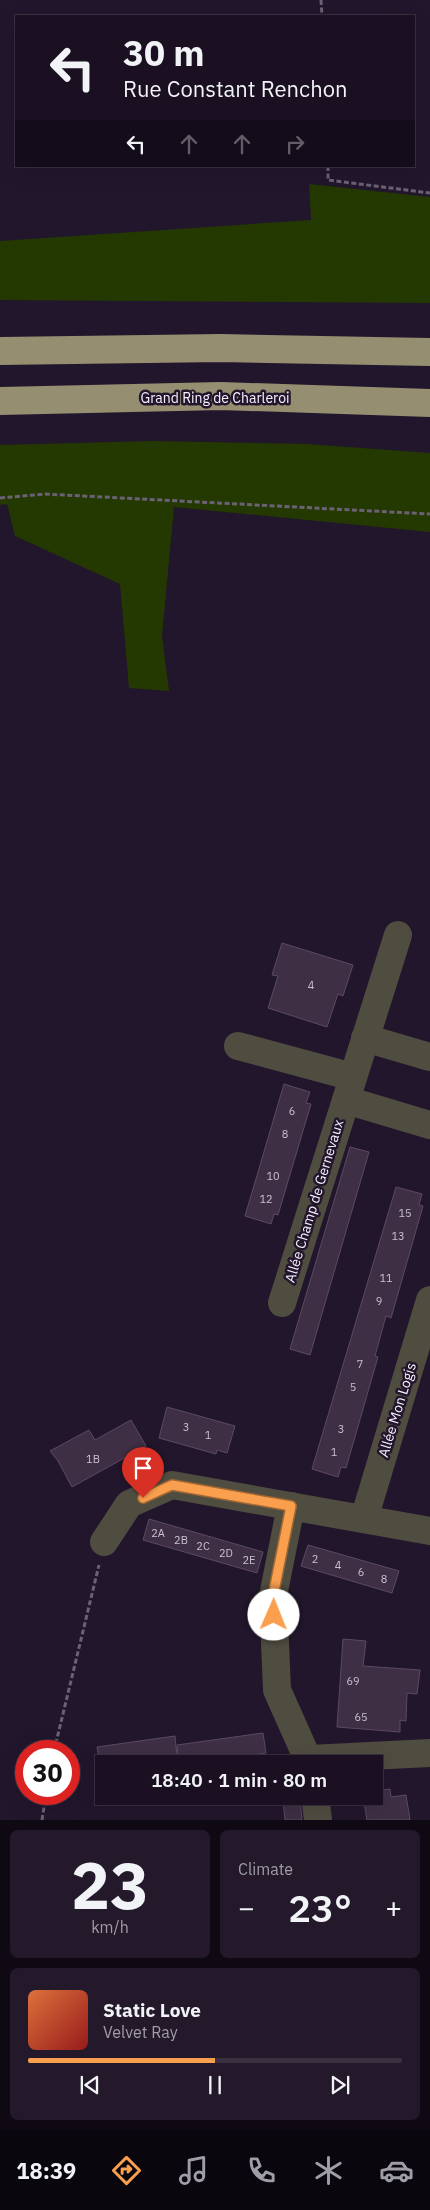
<!DOCTYPE html>
<meta charset="utf-8">
<style>
:root{--surface:#1a1021;--page:#23192a;--text:#f1f3f6;--muted:#9f9da5;--line:#38303f;--accent:#fa9f4e}
body{margin:0;font-family:"IBM Plex Sans",sans-serif;background:var(--page);color:var(--text);height:100vh;display:flex;flex-direction:column;font-size:19px;white-space:nowrap}
*{box-sizing:border-box;margin:0}
p{font-size:16px;color:var(--muted)}
.icon{flex:none;width:28px;height:28px;fill:none;stroke:currentColor;stroke-width:2;stroke-linecap:round;stroke-linejoin:round}
.map{position:relative;height:1820px;overflow:hidden}
.details{display:flex;flex-direction:column;gap:10px;padding:10px;background:#0e0912;flex:1}
.details>*{flex:none}
.banner{position:absolute;left:15px;top:15px;width:400px;height:152px;border-radius:0px;box-shadow:0 5px 20px #0002,0 0 0 1px var(--line);background:#1a1021;color:var(--text);overflow:hidden}
.speed{position:absolute;left:15px;top:1740px;display:flex;gap:10px;font-size:25px;font-weight:700;text-align:center}
.speed>*{display:grid;place-content:center;width:65px;height:65px;border-radius:50%;background:var(--surface);box-shadow:0 5px 20px #0002,0 0 0 1px var(--line);line-height:1}
.speed .limit{border:8px solid #d22;background:#fff;color:#111}
.pin{position:absolute;display:grid;place-items:center;width:42px;height:42px;color:#fff;margin:-51px -21px;border-radius:50% 50% 50% 0;rotate:-45deg;box-shadow:0 0 5px #0007}
.pin .icon{rotate:45deg}
.me{position:absolute;width:55px;margin:-28px;rotate:1deg;stroke-linejoin:round;filter:drop-shadow(0 0 4px #0008)}
.turn{display:flex;align-items:center;gap:18px;height:105px;padding:0 25px;font-size:22px}
.turn .icon{width:65px;height:65px;stroke-width:2.5}
.turn b{display:block;font-size:35px;line-height:42px}
.lanes{display:flex;align-items:center;height:48px;padding:0 25px;background:#0003;justify-content:center;gap:25px;direction:ltr}
.lanes .off{opacity:.35}
.big{font-size:38px;font-weight:600;line-height:1.1}
.details .tile{flex:1;display:flex;flex-direction:column;justify-content:center;gap:8px;min-width:0;padding:0 18px;border-radius:8px;background:var(--page)}
.details .dial{align-items:center;gap:0}
.dial b{font-size:65px;line-height:1}
.song{display:flex;align-items:center;gap:15px}
.cover{width:60px;height:60px;border-radius:8px;background:linear-gradient(135deg,hsl(20 70% 55%),hsl(0 70% 35%))}
.played{height:5px;border-radius:2px;background:linear-gradient(90deg,var(--accent) 50%,var(--line) 50%)}
.keys{display:flex;justify-content:space-around;direction:ltr}
.heat{display:flex;justify-content:space-between;align-items:center;font-size:28px;direction:ltr}
.details .tiles{flex:1;display:grid;gap:10px;grid-template-columns:1fr 1fr}
.tile:last-child{grid-column:span 2}
.trip{position:absolute;left:95px;top:1755px;width:288px;height:50px;border-radius:0px;background:var(--surface);box-shadow:0 5px 20px #0002,0 0 0 1px var(--line);font-weight:600;line-height:50px;text-align:center}
.tab-bar{display:flex;height:80px;justify-content:space-around;align-items:center;background:#0a060d;color:var(--muted)}
.tab-bar .icon{width:35px;height:35px}
.tab-bar .on{color:var(--accent)}
.tab-bar b{font-size:22px;color:var(--text)}
.map>svg:first-child{display:block}
.green{fill:#243901}
.building{fill:#3f2f45;stroke:#5b4a62}
.lines{fill:none;stroke-linecap:round;stroke-linejoin:round}
.path{stroke:#6b6174;stroke-width:3;stroke-dasharray:5 2.5;stroke-linecap:butt}
.minor{stroke:#4f4c40;stroke-width:28}
.highway{stroke:#968e70;stroke-width:28}
.route-casing{stroke:#a26733;stroke-width:12}
.route{stroke:#fa9f4e;stroke-width:9}
.labels{text-anchor:middle;dominant-baseline:central;stroke-width:5;stroke-linejoin:round;paint-order:stroke}
.number-label{font-size:11px;fill:#cac1d0}
.street-label{font-size:14px;fill:#f8f2fe;stroke:#22162c}
</style>
<div class="map">
<svg width="430" height="1820" viewBox="0 0 430 1820">
<rect width="100%" height="100%" fill="#22162c"/>
<!-- green -->
<g class="green">
<path d="M309,184L430,197V303L0,300V241L311,220Z"/>
<path d="M152,441L307,444L430,453V532L174,507L162,636L169,691L129,688L120,584L15,536L7,504L0,505V445Z"/>
</g>
<!-- building -->
<g class="building">
<path d="M282,943L353,965L343,996L338,994L327,1027L268,1008L278,976L272,975Z"/>
<path d="M284,1084L310,1092L306,1103L311,1104L278,1215L274,1214L271,1224L245,1216Z"/>
<path d="M350,1147L369,1152L310,1355L290,1349Z"/>
<path d="M396,1187L422,1194L419,1205L423,1206L391,1318L386,1316L375,1356L378,1357L346,1468L341,1467L338,1477L312,1469Z"/>
<path d="M167,1407L235,1426L227,1453L217,1450L216,1454L159,1438Z"/>
<path d="M131,1420L146,1446L72,1487L58,1461L50,1451L89,1430L95,1440Z"/>
<path d="M149,1519L263,1552L257,1573L143,1540Z"/>
<path d="M308,1545L399,1571L392,1593L301,1566Z"/>
<path d="M343,1639L366,1641L363,1666L420,1670L417,1694L407,1693L406,1721L400,1720V1732L337,1727Z"/>
<path d="M263,1733L266,1753L194,1764H179L177,1745Z"/>
<path d="M175,1736L177,1756L124,1764H100L97,1747Z"/>
<path d="M390,1789L391,1797L406,1795L410,1820H367L363,1796H374V1791Z"/>
<path d="M300,1800L302,1820H285L283,1802Z"/>
</g>
<g class="lines">
<!-- path -->
<g class="path">
<path d="M321,0L322,16"/>
<path d="M328,166V180L430,193"/>
<path d="M0,498L45,494L430,514"/>
<path d="M54,1751L99,1565"/>
<path d="M42,1820L46,1794"/>
</g>
<!-- minor -->
<g class="minor">
<path d="M365,1038L430,1057"/>
<path d="M238,1046L353,1077"/>
<path d="M346,1100L430,1125"/>
<path d="M282,1303L398,935"/>
<path d="M291,1506L273,1596L277,1690L310,1764"/>
<path d="M364,1519L430,1300"/>
<path d="M104,1542L129,1504L172,1485L430,1531"/>
<path d="M310,1759L430,1753"/>
<path d="M315,1796L318,1820"/>
</g>
<!-- highway -->
<g class="highway">
<path d="M0,351L221,348L430,352"/>
<path d="M0,401L221,396L430,403"/>
</g>
</g>
<g class="lines">
<defs>
<path id="route" d="M143,1498L172,1485L291,1506L273,1596L274,1615"/>
</defs>
<!-- route casing -->
<use href="#route" class="route-casing"/>
<!-- route -->
<use href="#route" class="route"/>
</g>
<g class="labels">
<!-- number labels -->
<g class="number-label">
<text x="311" y="985">4</text>
<text x="292" y="1111">6</text>
<text x="285" y="1134">8</text>
<text x="273" y="1176">10</text>
<text x="266" y="1199">12</text>
<text x="405" y="1213">15</text>
<text x="398" y="1236">13</text>
<text x="386" y="1278">11</text>
<text x="379" y="1301">9</text>
<text x="360" y="1364">7</text>
<text x="353" y="1387">5</text>
<text x="186" y="1427">3</text>
<text x="341" y="1429">3</text>
<text x="208" y="1435">1</text>
<text x="334" y="1452">1</text>
<text x="93" y="1459">1B</text>
<text x="158" y="1533">2A</text>
<text x="181" y="1540">2B</text>
<text x="203" y="1546">2C</text>
<text x="226" y="1553">2D</text>
<text x="315" y="1559">2</text>
<text x="249" y="1560">2E</text>
<text x="338" y="1565">4</text>
<text x="361" y="1572">6</text>
<text x="384" y="1579">8</text>
<text x="353" y="1681">69</text>
<text x="361" y="1717">65</text>
</g>
<!-- street labels -->
<g class="street-label">
<text x="215" y="398">Grand Ring de Charleroi</text>
<text transform="translate(314 1201) rotate(-73)">Allée Champ de Gernevaux</text>
<text transform="translate(397 1410) rotate(-73)">Allée Mon Logis</text>
</g>
</g>
</svg>
<div class="speed"><div class="limit">30</div></div>
<div class="pin" style="left:143px;top:1498px;background:#d93025"><svg class="icon" aria-label="arrive" viewBox="0 0 24 24"><path d="M6 21V4h12l-3 4 3 4H6"/></svg></div>
<svg class="me" style="left:274px;top:1615px" viewBox="-20 -20 40 40"><circle r="19" fill="#fff"/><path d="M0-13L10 11 0 6-10 11z" fill="#fa9f4e"/></svg>
<div class="trip">18:40 · 1 min · 80 m</div>
<div class="banner">
<div class="turn"><svg class="icon" aria-label="left" viewBox="0 0 24 24"><path d="M17 20v-9H6M10 6l-5 5 5 5"/></svg><div><b>30 m</b>Rue Constant Renchon</div></div>
<div class="lanes"><svg class="icon" aria-label="left" viewBox="0 0 24 24"><path d="M17 20v-9H6M10 6l-5 5 5 5"/></svg><svg class="icon off" aria-label="ahead" viewBox="0 0 24 24"><path d="M12 20V5M6 11l6-6 6 6"/></svg><svg class="icon off" aria-label="ahead" viewBox="0 0 24 24"><path d="M12 20V5M6 11l6-6 6 6"/></svg><svg class="icon off" aria-label="right" viewBox="0 0 24 24"><path d="M7 20v-9h11M14 6l5 5-5 5"/></svg></div>
</div>
</div>
<section class="details">
<div class="tiles">
<div class="tile dial"><b>23</b><p>km/h</p></div>
<div class="tile"><p>Climate</p>
<div class="heat"><a>−</a><b class="big">23°</b><a>+</a></div>
</div>
<div class="tile">
<div class="song"><i class="cover"></i><div><b>Static Love</b><p>Velvet Ray</p></div></div>
<div class="played"></div>
<div class="keys"><svg class="icon" aria-label="previous" viewBox="0 0 24 24"><path d="M18 5L8 12l10 7zM5 5v14"/></svg><svg class="icon" aria-label="pause" viewBox="0 0 24 24"><path d="M8 5v14M16 5v14"/></svg><svg class="icon" aria-label="next" viewBox="0 0 24 24"><path d="M6 5l10 7-10 7zM19 5v14"/></svg></div>
</div>
</div>
</section>
<nav class="tab-bar">
<b>18:39</b>
<svg class="icon on" aria-label="directions" viewBox="0 0 24 24"><path d="M12 3l9 9-9 9-9-9zM9 14v-3h6M13 9l2 2-2 2"/></svg>
<svg class="icon" aria-label="music" viewBox="0 0 24 24"><path d="M9 18V5l10-2v13"/><circle cx="6" cy="18" r="3"/><circle cx="16" cy="16" r="3"/></svg>
<svg class="icon" aria-label="phone" viewBox="0 0 24 24"><path d="M5 4h4l2 5-3 2q2 4 5 5l2-3 5 2v4C11 20 4 13 5 4z"/></svg>
<svg class="icon" aria-label="climate" viewBox="0 0 24 24"><path d="M12 3v18M4 7l16 10M4 17L20 7"/></svg>
<svg class="icon" aria-label="car" viewBox="0 0 24 24"><path d="M5 17H2v-5l4-1 3-4h7l3 4 3 1v5h-3M9 17h6M6 11h13"/><circle cx="7" cy="17" r="2"/><circle cx="17" cy="17" r="2"/></svg>
</nav>
